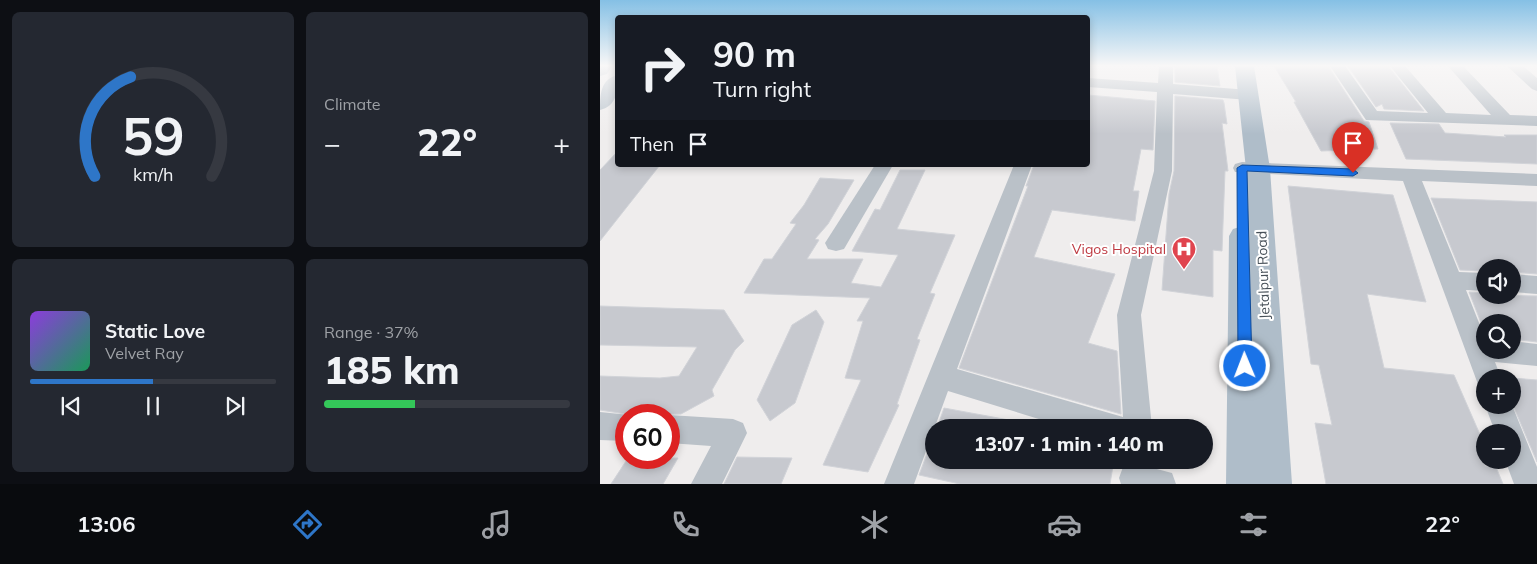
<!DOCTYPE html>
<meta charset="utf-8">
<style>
:root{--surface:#171b24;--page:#242831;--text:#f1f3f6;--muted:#9ea1a6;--line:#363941;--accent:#2e76c8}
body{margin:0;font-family:Mulish,sans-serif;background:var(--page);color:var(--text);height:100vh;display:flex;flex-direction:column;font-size:19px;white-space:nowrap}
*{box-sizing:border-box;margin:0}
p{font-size:16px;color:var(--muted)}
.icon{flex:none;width:28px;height:28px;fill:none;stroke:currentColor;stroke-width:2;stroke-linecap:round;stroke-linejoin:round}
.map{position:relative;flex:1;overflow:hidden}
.drawer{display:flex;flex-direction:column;gap:12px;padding:12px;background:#0d0f14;width:600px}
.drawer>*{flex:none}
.top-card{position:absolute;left:15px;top:15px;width:475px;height:152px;border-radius:5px;box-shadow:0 2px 8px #0003;background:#171b24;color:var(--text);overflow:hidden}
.controls{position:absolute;left:876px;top:259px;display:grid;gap:10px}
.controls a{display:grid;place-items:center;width:45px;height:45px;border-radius:50%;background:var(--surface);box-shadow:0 2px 8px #0003;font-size:25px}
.speed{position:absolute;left:15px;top:404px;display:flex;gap:10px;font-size:25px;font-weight:700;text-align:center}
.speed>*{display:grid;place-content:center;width:65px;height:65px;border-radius:50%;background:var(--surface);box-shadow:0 2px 8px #0003;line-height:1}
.speed .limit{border:8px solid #d22;background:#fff;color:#111}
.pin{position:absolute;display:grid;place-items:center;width:42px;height:42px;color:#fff;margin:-51px -21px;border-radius:50% 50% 50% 0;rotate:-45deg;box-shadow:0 0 5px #0007}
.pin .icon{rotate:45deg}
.me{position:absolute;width:55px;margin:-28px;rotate:359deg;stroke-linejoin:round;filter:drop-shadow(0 0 4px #0008)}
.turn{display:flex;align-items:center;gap:18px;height:105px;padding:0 15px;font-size:22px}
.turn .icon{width:65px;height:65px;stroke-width:2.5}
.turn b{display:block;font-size:35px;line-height:42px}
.then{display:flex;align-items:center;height:48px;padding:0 15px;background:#0003;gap:10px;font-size:19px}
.big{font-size:38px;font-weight:800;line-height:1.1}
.drawer .card{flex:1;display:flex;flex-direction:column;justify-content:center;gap:8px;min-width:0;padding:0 18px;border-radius:8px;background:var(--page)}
.drawer .dial{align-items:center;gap:0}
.dial svg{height:130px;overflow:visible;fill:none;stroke:var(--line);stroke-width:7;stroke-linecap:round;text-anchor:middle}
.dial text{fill:var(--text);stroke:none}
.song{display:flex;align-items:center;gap:15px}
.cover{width:60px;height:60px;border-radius:8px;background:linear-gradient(135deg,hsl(270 70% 55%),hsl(150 70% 35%))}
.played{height:5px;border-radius:2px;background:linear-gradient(90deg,var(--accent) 50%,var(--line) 50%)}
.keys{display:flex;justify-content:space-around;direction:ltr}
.heat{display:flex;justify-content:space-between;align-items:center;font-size:28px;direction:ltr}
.charge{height:8px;border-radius:4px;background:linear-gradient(90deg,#34c759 37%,var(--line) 0)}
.drawer .tiles{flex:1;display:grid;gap:12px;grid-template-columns:repeat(2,1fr)}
.trip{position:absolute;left:325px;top:419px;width:288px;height:50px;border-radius:25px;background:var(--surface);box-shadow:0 2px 8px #0003;font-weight:800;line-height:50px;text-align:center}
.tab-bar{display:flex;height:80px;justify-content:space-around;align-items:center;background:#090b0e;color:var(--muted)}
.tab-bar .icon{width:35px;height:35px}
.tab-bar .on{color:var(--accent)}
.tab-bar b{font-size:22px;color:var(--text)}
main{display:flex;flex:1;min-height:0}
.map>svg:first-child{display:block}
.building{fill:#c7c9cf;stroke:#d1d3d8}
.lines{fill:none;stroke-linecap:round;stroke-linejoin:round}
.minor{fill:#bac1c8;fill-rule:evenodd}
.secondary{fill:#bac4cd;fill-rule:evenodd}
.primary{fill:#afbdc9;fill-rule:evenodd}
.route{fill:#1a73e8;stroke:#114b97}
.labels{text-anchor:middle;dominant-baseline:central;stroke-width:4;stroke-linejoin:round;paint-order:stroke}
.health-label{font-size:14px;fill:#be3a42;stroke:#fff;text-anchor:end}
.street-label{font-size:14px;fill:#475058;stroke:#fff}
</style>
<main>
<section class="drawer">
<div class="tiles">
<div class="card dial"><svg viewBox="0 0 100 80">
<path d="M14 69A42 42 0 1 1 86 69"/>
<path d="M14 69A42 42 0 0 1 36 8" stroke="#2e76c8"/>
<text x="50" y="56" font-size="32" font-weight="700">59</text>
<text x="50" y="72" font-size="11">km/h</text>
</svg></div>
<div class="card"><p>Climate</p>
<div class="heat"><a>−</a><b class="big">22°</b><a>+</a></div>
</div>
<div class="card">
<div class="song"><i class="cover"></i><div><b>Static Love</b><p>Velvet Ray</p></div></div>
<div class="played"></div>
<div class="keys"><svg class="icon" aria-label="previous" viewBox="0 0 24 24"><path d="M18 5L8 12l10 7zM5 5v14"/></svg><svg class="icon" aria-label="pause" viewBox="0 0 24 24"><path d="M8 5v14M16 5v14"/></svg><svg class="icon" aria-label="next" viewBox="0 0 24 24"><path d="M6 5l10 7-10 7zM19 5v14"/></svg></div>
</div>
<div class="card"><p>Range · 37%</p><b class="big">185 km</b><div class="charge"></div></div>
</div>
</section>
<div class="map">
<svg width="937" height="484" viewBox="0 0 937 484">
<rect width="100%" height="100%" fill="#efeded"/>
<!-- building -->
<g class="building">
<path d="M575,66H617L620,86L575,82Z"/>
<path d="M674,66H728L764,121L769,122L778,149L721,151L694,102H696Z"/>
<path d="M748,66H788L824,111L784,109L782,104L776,107Z"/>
<path d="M488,95L555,101L553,150L541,149L533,191H539L535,221L452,210L434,257L515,274L488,343L517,351L521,414L359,368L428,186H426L434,165H488Z"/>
<path d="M575,96L623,100L624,103L627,124L622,123L628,171H625L622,251L613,250V297L562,290L569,194L574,171Z"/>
<path d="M790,123L839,124L845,133L906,137L904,135H937V164L806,159Z"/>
<path d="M18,151V165H60L0,241V170Z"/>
<path d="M300,170H325L297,229L355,235L330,293L335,294L317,339L320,340L297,404L299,405L268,472L223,465L261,380L245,378L263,321H257L270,298L144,293L164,259H172L196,224L190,223L204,205L220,178L254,180L228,224L215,239L219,240L207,259H263L251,283L281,287L298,255L252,251L275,209L280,210Z"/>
<path d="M688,186L793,195L826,302L767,294L784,368L854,375L885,446V466L896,467L903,484H726L715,423L732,425L719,365L711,364Z"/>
<path d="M831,198L937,202V274L912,272V268H885V271L860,270Z"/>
<path d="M869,292L885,293V295L937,296V342L912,339V322H885V333Z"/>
<path d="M0,306L124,310L144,341L135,350L112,390L114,396L81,414L32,415L0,410V376L60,378L79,376L97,347L0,345Z"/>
<path d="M216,310L224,322L195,403L170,421L157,400L192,325Z"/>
<path d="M912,378L937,380V462L912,403Z"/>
<path d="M344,408L409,420L408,428H337Z"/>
<path d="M334,435V460H514L510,484H360L319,475Z"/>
<path d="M137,457L192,458L181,484H124Z"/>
<path d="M28,458H78L63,484H11Z"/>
</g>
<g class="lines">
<!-- minor -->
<g class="minor">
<path d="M559,66H573V84L649,90L657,95L649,100L573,94L572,171L541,315L552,428H468L348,391L314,484H284L414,165H432L357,369L523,417L517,315L554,171L557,92L488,87V78L558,83Z"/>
<path d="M730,66H745L777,111L828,113L790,66H805L846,113L891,115L848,66H863L910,115L937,116V126L766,120Z"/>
<path d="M907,66H923L937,78V91L932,89Z"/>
<path d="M642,162L937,174V186L822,181L859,272L885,273V291L866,290L885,338V350H912V341L937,344V366L895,362L901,378H885V389L879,387L803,181L635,172L633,168L635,164Z"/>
<path d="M275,165H293L244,249L236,251L228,249L225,243Z"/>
<path d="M912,274L937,276V294L912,292Z"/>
<path d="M885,405H912L937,467V484H914L905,460H912V432H895Z"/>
<path d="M0,412L30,415H26V441L0,440Z"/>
<path d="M69,415L133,419L143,423L147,433L122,484H91L111,446L69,443Z"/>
<path d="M534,463L572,473L576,484H521L519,478L523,467Z"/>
</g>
<!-- secondary -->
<g class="secondary">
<path d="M0,66H12L7,74L0,76Z"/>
<path d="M18,75C18,90 17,106 0,110C0,95 0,79 18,75Z"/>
</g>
<!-- primary -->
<path class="primary" d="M635,66H654L670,169L692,484H626L629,236L633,229L643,226L647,227L646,169Z"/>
</g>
<!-- sky -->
<linearGradient id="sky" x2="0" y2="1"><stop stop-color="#85c0e5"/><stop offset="0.49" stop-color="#f8f7f7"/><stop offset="1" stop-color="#f8f7f7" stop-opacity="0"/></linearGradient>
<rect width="937" height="134" fill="url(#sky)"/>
<!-- route -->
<path class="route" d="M642,165L753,169L758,173L753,176L647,171L652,366L650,370L645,372L640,370L638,366L637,168Z"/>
<!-- icons -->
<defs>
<symbol id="hospital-pin" viewBox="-11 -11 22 30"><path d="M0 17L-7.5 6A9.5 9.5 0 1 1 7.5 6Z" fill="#e0444e" stroke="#fff"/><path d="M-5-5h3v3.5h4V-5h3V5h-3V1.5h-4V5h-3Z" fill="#fff"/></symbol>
</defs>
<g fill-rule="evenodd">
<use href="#hospital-pin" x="570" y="235" width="28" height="38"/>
</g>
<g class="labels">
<!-- health labels -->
<g class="health-label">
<text x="566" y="249">Vigos Hospital</text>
</g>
<!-- street labels -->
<g class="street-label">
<text transform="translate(663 275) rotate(-92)">Jetalpur Road</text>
</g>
</g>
</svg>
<div class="controls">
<a><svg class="icon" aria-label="sound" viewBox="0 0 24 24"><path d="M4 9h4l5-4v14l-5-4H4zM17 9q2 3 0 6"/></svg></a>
<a><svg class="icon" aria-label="search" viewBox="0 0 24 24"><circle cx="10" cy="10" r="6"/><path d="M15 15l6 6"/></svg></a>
<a>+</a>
<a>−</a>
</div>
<div class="speed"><div class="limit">60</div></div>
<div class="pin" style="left:753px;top:173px;background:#d93025"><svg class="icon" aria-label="arrive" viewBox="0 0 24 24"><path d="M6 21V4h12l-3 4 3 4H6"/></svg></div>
<svg class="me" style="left:645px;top:366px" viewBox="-20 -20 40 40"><circle r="17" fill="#1a73e8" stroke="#fff" stroke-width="3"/><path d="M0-11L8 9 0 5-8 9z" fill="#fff"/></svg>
<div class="trip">13:07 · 1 min · 140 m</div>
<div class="top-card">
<div class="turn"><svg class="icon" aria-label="right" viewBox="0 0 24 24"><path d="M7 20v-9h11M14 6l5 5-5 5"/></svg><div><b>90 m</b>Turn right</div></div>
<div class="then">Then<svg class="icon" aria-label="arrive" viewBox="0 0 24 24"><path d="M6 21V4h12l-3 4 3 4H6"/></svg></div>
</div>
</div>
</main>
<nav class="tab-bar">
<b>13:06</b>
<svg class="icon on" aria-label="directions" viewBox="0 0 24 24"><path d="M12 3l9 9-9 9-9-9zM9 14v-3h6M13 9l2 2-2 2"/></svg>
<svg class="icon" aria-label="music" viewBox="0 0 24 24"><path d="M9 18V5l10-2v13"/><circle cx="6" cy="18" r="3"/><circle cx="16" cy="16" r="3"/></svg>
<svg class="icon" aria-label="phone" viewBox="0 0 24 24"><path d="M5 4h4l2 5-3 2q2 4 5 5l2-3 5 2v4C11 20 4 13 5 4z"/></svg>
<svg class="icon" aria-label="climate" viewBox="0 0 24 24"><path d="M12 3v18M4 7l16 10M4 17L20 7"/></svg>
<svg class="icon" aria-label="car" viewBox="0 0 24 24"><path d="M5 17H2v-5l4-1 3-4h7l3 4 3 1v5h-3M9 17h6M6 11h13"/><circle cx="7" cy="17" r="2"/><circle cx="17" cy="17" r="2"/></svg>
<svg class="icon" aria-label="filters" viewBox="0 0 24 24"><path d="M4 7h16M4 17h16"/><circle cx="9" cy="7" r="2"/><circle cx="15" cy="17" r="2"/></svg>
<b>22°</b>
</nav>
